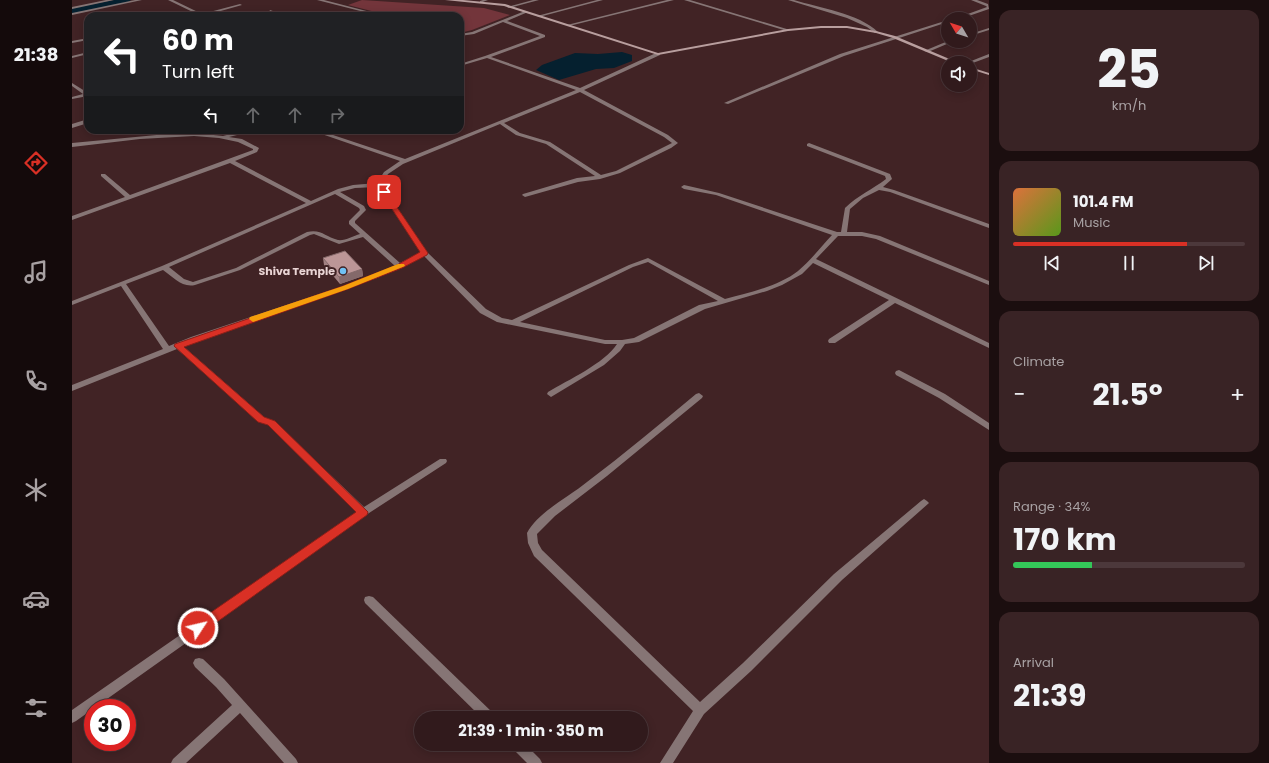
<!DOCTYPE html>
<meta charset="utf-8">
<style>
:root{--surface:#311a1c;--page:#392325;--text:#f1f3f6;--muted:#a8a1a3;--line:#4c383b;--accent:#d93025}
body{margin:0;font-family:Poppins,sans-serif;background:var(--page);color:var(--text);height:100vh;display:flex;flex-direction:column;font-size:15px;white-space:nowrap}
*{box-sizing:border-box;margin:0}
p{font-size:13px;color:var(--muted)}
.icon{flex:none;width:22px;height:22px;fill:none;stroke:currentColor;stroke-width:2;stroke-linecap:round;stroke-linejoin:round}
.map{position:relative;flex:1;overflow:hidden}
.drawer{display:flex;flex-direction:column;gap:10px;padding:10px;background:#1b0e0f;width:280px}
.drawer>*{flex:none}
.banner{position:absolute;left:12px;top:12px;width:380px;height:122px;border-radius:12px;box-shadow:0 2px 10px #0003,0 0 0 1px var(--line);background:#202124;color:#fff;overflow:hidden}
.needle{width:26px;rotate:309deg}
.controls{position:absolute;left:869px;top:12px;display:grid;gap:8px}
.controls a{display:grid;place-items:center;width:36px;height:36px;border-radius:50%;background:var(--surface);box-shadow:0 2px 10px #0003,0 0 0 1px var(--line);font-size:20px}
.speed{position:absolute;left:12px;top:699px;display:flex;gap:8px;font-size:20px;font-weight:700;text-align:center}
.speed>*{display:grid;place-content:center;width:52px;height:52px;border-radius:50%;background:var(--surface);box-shadow:0 2px 10px #0003,0 0 0 1px var(--line);line-height:1}
.speed .limit{border:6px solid #d22;background:#fff;color:#111}
.pin{position:absolute;display:grid;place-items:center;width:34px;height:34px;color:#fff;margin:-17px;border-radius:8px;box-shadow:0 2px 6px #0006}
.me{position:absolute;width:44px;margin:-22px;rotate:55deg;stroke-linejoin:round;filter:drop-shadow(0 0 3px #0008)}
.turn{display:flex;align-items:center;gap:14px;height:84px;padding:0 12px;font-size:18px}
.turn .icon{width:52px;height:52px;stroke-width:2.5}
.turn b{display:block;font-size:28px;line-height:34px}
.lanes{display:flex;align-items:center;height:38px;padding:0 12px;background:#0003;justify-content:center;gap:20px;direction:ltr}
.lanes .off{opacity:.35}
.big{font-size:30px;font-weight:700;line-height:1.1}
.drawer .tile{flex:1;display:flex;flex-direction:column;justify-content:center;gap:6px;min-width:0;padding:0 14px;border-radius:12px;background:var(--page)}
.drawer .dial{align-items:center;gap:0}
.dial b{font-size:52px;line-height:1}
.song{display:flex;align-items:center;gap:12px}
.cover{width:48px;height:48px;border-radius:6px;background:linear-gradient(135deg,hsl(20 70% 55%),hsl(90 70% 35%))}
.played{height:4px;border-radius:2px;background:linear-gradient(90deg,var(--accent) 75%,var(--line) 75%)}
.keys{display:flex;justify-content:space-around;direction:ltr}
.heat{display:flex;justify-content:space-between;align-items:center;font-size:22px;direction:ltr}
.charge{height:6px;border-radius:3px;background:linear-gradient(90deg,#34c759 34%,var(--line) 0)}
.trip{position:absolute;left:342px;top:711px;width:234px;height:40px;border-radius:20px;background:var(--surface);box-shadow:0 2px 10px #0003,0 0 0 1px var(--line);font-weight:700;line-height:40px;text-align:center}
main{display:flex;flex:1;min-height:0}
.tab-bar{display:flex;flex-direction:column;width:72px;justify-content:space-around;align-items:center;background:#140a0b;color:var(--muted)}
.tab-bar .icon{width:28px;height:28px}
.tab-bar .selected{color:var(--accent)}
.tab-bar b{font-size:18px;color:var(--text)}
.map>svg:first-child{display:block}
.green{fill:#73353b}
.water{fill:#05202f}
.lines{fill:none;stroke-linecap:round;stroke-linejoin:round}
.canal{fill:#05202f;fill-rule:evenodd}
.minor{fill:#867575;fill-rule:evenodd}
.tertiary{fill:#867575;fill-rule:evenodd}
.secondary{fill:#b89e9e;fill-rule:evenodd}
.wall{fill:#a28182}
.shaded-wall{fill:#84696a}
.building{fill:#bc9697;stroke:#84696a}
.route{fill:#d93025;stroke:#8d1f18}
.slow{fill:#f59e0b}
.poi-dot{fill:#70c2f4;stroke:#412325;stroke-width:1.5}
.labels{text-anchor:middle;dominant-baseline:central;stroke-width:4;stroke-linejoin:round;paint-order:stroke}
.poi-label{font-size:11px;font-weight:bold;fill:#e9d4d4;stroke:#412325;text-anchor:end}
</style>
<main>
<nav class="tab-bar">
<b>21:38</b>
<svg class="icon selected" aria-label="directions" viewBox="0 0 24 24"><path d="M12 3l9 9-9 9-9-9zM9 14v-3h6M13 9l2 2-2 2"/></svg>
<svg class="icon" aria-label="music" viewBox="0 0 24 24"><path d="M9 18V5l10-2v13"/><circle cx="6" cy="18" r="3"/><circle cx="16" cy="16" r="3"/></svg>
<svg class="icon" aria-label="phone" viewBox="0 0 24 24"><path d="M5 4h4l2 5-3 2q2 4 5 5l2-3 5 2v4C11 20 4 13 5 4z"/></svg>
<svg class="icon" aria-label="climate" viewBox="0 0 24 24"><path d="M12 3v18M4 7l16 10M4 17L20 7"/></svg>
<svg class="icon" aria-label="car" viewBox="0 0 24 24"><path d="M5 17H2v-5l4-1 3-4h7l3 4 3 1v5h-3M9 17h6M6 11h13"/><circle cx="7" cy="17" r="2"/><circle cx="17" cy="17" r="2"/></svg>
<svg class="icon" aria-label="filters" viewBox="0 0 24 24"><path d="M4 7h16M4 17h16"/><circle cx="9" cy="7" r="2"/><circle cx="15" cy="17" r="2"/></svg>
</nav>
<div class="map">
<svg width="917" height="763" viewBox="0 0 917 763">
<rect width="100%" height="100%" fill="#412325"/>
<!-- green -->
<path class="green" d="M290,0L412,8L438,15L400,30L388,33V16H319L276,5Z"/>
<!-- water -->
<path class="water" d="M550,52L560,55V61L542,68L524,69L487,80L464,70L470,65L503,53L526,54Z"/>
<g class="lines">
<!-- canal -->
<path class="canal" d="M42,0H59L55,3L0,14V8Z"/>
<!-- minor -->
<g class="minor">
<path d="M34,0H42L0,9V7Z"/>
<path d="M96,0H101L130,14L168,4L170,5L131,16H125L127,15Z"/>
<path d="M245,0H252L306,14L302,16H297L300,14Z"/>
<path d="M411,0H416L408,3V1Z"/>
<path d="M461,0H467L437,8L435,7Z"/>
<path d="M525,0H531L467,17L465,16Z"/>
<path d="M595,0H602L497,26L495,25Z"/>
<path d="M612,0H618L718,30L715,31Z"/>
<path d="M716,0H722C748,8 786,13 806,32L803,33L795,27L775,18Z"/>
<path d="M899,0H905L916,4L917,9L888,19H882L915,7L914,6Z"/>
<path d="M198,10L212,15L213,16H207L197,12Z"/>
<path d="M453,11L456,12L435,21L473,35V37L419,57L508,88L584,53H588V55L512,90L596,135L606,143L599,148L548,173L528,179L506,182L453,197L450,195L451,194L505,178L523,176L474,144L444,135L428,124L331,164L316,174L310,185L355,252L414,309L430,318L440,320L557,265L576,258L653,299C676,293 707,286 726,271C737,262 750,246 760,235L644,195L612,189L609,187L612,185L647,193L765,232H769L773,208C785,196 801,189 814,179L813,176L735,146V144L737,143L818,174L820,179L811,187L822,190L917,224V228L818,192L807,190L791,198L778,209L775,232H790L808,236L917,281V285L804,239L790,236H766L744,259L917,343V348L823,303L763,343H757L756,341L757,339L817,300L741,263L730,274L710,285L695,291L633,309L567,342L553,344L548,351L532,365L479,397L475,394L476,392C496,380 533,363 545,344H533L425,322L408,313L352,256L305,278L111,346L192,417L202,421L292,507L368,459H374L375,461L374,463L294,515L4,721L0,723V710L285,512L196,425L186,421L105,349L0,391V385L91,349L49,286L0,305V301L90,266L234,203L158,163L0,220V216L53,197L29,176V174H33L58,195L181,150V149L166,142L147,138L122,136L68,139L0,147V143L95,134L122,133L151,136L174,130H185L157,137L170,139L187,148L185,152L163,161L239,201L266,189L281,185L305,183L312,172L328,161L238,130H246L333,159L504,90L415,58L388,66V64L413,56L468,36L431,22L402,34L388,36V34L400,32ZM508,92L592,137L600,143L544,171L529,175L478,142L448,133L432,123ZM305,187L349,252L328,263L283,223V221L294,210L292,206L268,192L283,188ZM263,194L287,208L288,210L277,221V224L288,234C281,236 273,241 266,240C253,237 250,229 235,232L164,268L121,282L112,279L97,267ZM242,234L267,244L291,237L323,266L301,276L119,337L97,346L54,284L91,270C101,277 110,288 123,285L168,270L238,235ZM576,262L646,301L627,305L562,338L550,340H533L448,322L561,267Z"/>
<path d="M876,20V22L772,56L656,104L652,103L768,54Z"/>
<path d="M917,28V30L898,36V34Z"/>
<path d="M16,38V40L0,43V41Z"/>
<path d="M876,41H882L856,52L852,51Z"/>
<path d="M16,52V54L0,58V56Z"/>
<path d="M917,54V57L898,64L894,63Z"/>
<path d="M0,83L16,93V96L0,99V97L11,94L0,86Z"/>
<path d="M16,119V123L0,128V124Z"/>
<path d="M827,370L873,394L917,423V430L867,398L824,375L823,373L824,371Z"/>
<path d="M627,393L631,396L630,398L535,476L483,516L465,534L466,543L470,550L628,702L671,663L762,574L849,501L852,499L855,501L857,503L770,580L679,671L632,714L601,763H588L621,711L462,556L456,543L455,533C466,512 497,497 515,482C552,454 588,424 624,394Z"/>
<path d="M297,596L301,597L422,714L424,718H410L293,603L292,600L293,597Z"/>
<path d="M127,658L131,659L152,679L224,759L226,763H212L168,713L114,763H99L101,759L160,705L144,687L123,667L121,663L123,659Z"/>
<path d="M438,744H453L468,759L470,763H455L440,748Z"/>
</g>
<!-- tertiary -->
<path class="tertiary" d="M63,0H70L0,15V13Z"/>
<!-- secondary -->
<g class="secondary">
<path d="M373,0H391L433,4L586,53L716,29L749,26H775L804,31L823,36L887,63H881L821,38L804,33L775,28H749L716,31L586,55L432,6Z"/>
<path d="M898,67L917,73V75L898,69Z"/>
</g>
</g>
<!-- wall -->
<path class="wall" d="M251,258L290,269L291,276L268,284L252,265Z"/>
<!-- shaded-wall -->
<path class="shaded-wall" d="M290,269L291,276L268,284L267,277Z"/>
<!-- building -->
<path class="building" d="M273,251L290,269L267,277L251,258Z"/>
<!-- route -->
<path class="route" d="M310,191H314L356,253L355,255L330,268L276,289L112,347L192,417L203,421L296,512L295,515L131,632L126,633L122,632L120,628L122,624L284,512L196,425L186,422L102,346L103,344L271,286L325,265L348,252L309,192Z"/>
<!-- slow -->
<path class="slow" d="M326,264H332L333,266L276,289L184,321L181,322L177,319L178,317L271,286Z"/>
<!-- markers -->
<circle class="poi-dot" cx="271" cy="271" r="4"/>
<g class="labels">
<!-- poi labels -->
<g class="poi-label">
<text x="263" y="271">Shiva Temple</text>
</g>
</g>
</svg>
<div class="controls">
<a><svg class="needle" viewBox="-14 -14 28 28"><path d="M0-13l5 13h-10z" fill="#e53935"/><path d="M0 13l5-13h-10z" fill="#a8a1a3"/></svg></a>
<a><svg class="icon" aria-label="sound" viewBox="0 0 24 24"><path d="M4 9h4l5-4v14l-5-4H4zM17 9q2 3 0 6"/></svg></a>
</div>
<div class="speed"><div class="limit">30</div></div>
<div class="pin" style="left:312px;top:192px;background:#d93025"><svg class="icon" aria-label="arrive" viewBox="0 0 24 24"><path d="M6 21V4h12l-3 4 3 4H6"/></svg></div>
<svg class="me" style="left:126px;top:628px" viewBox="-20 -20 40 40"><circle r="17" fill="#d93025" stroke="#fff" stroke-width="3"/><path d="M0-11L8 9 0 5-8 9z" fill="#fff"/></svg>
<div class="trip">21:39 · 1 min · 350 m</div>
<div class="banner">
<div class="turn"><svg class="icon" aria-label="left" viewBox="0 0 24 24"><path d="M17 20v-9H6M10 6l-5 5 5 5"/></svg><div><b>60 m</b>Turn left</div></div>
<div class="lanes"><svg class="icon" aria-label="left" viewBox="0 0 24 24"><path d="M17 20v-9H6M10 6l-5 5 5 5"/></svg><svg class="icon off" aria-label="ahead" viewBox="0 0 24 24"><path d="M12 20V5M6 11l6-6 6 6"/></svg><svg class="icon off" aria-label="ahead" viewBox="0 0 24 24"><path d="M12 20V5M6 11l6-6 6 6"/></svg><svg class="icon off" aria-label="right" viewBox="0 0 24 24"><path d="M7 20v-9h11M14 6l5 5-5 5"/></svg></div>
</div>
</div>
<section class="drawer">
<div class="tile dial"><b>25</b><p>km/h</p></div>
<div class="tile">
<div class="song"><i class="cover"></i><div><b>101.4 FM</b><p>Music</p></div></div>
<div class="played"></div>
<div class="keys"><svg class="icon" aria-label="previous" viewBox="0 0 24 24"><path d="M18 5L8 12l10 7zM5 5v14"/></svg><svg class="icon" aria-label="pause" viewBox="0 0 24 24"><path d="M8 5v14M16 5v14"/></svg><svg class="icon" aria-label="next" viewBox="0 0 24 24"><path d="M6 5l10 7-10 7zM19 5v14"/></svg></div>
</div>
<div class="tile"><p>Climate</p>
<div class="heat"><a>−</a><b class="big">21.5°</b><a>+</a></div>
</div>
<div class="tile"><p>Range · 34%</p><b class="big">170 km</b><div class="charge"></div></div>
<div class="tile"><p>Arrival</p><b class="big">21:39</b></div>
</section>
</main>
